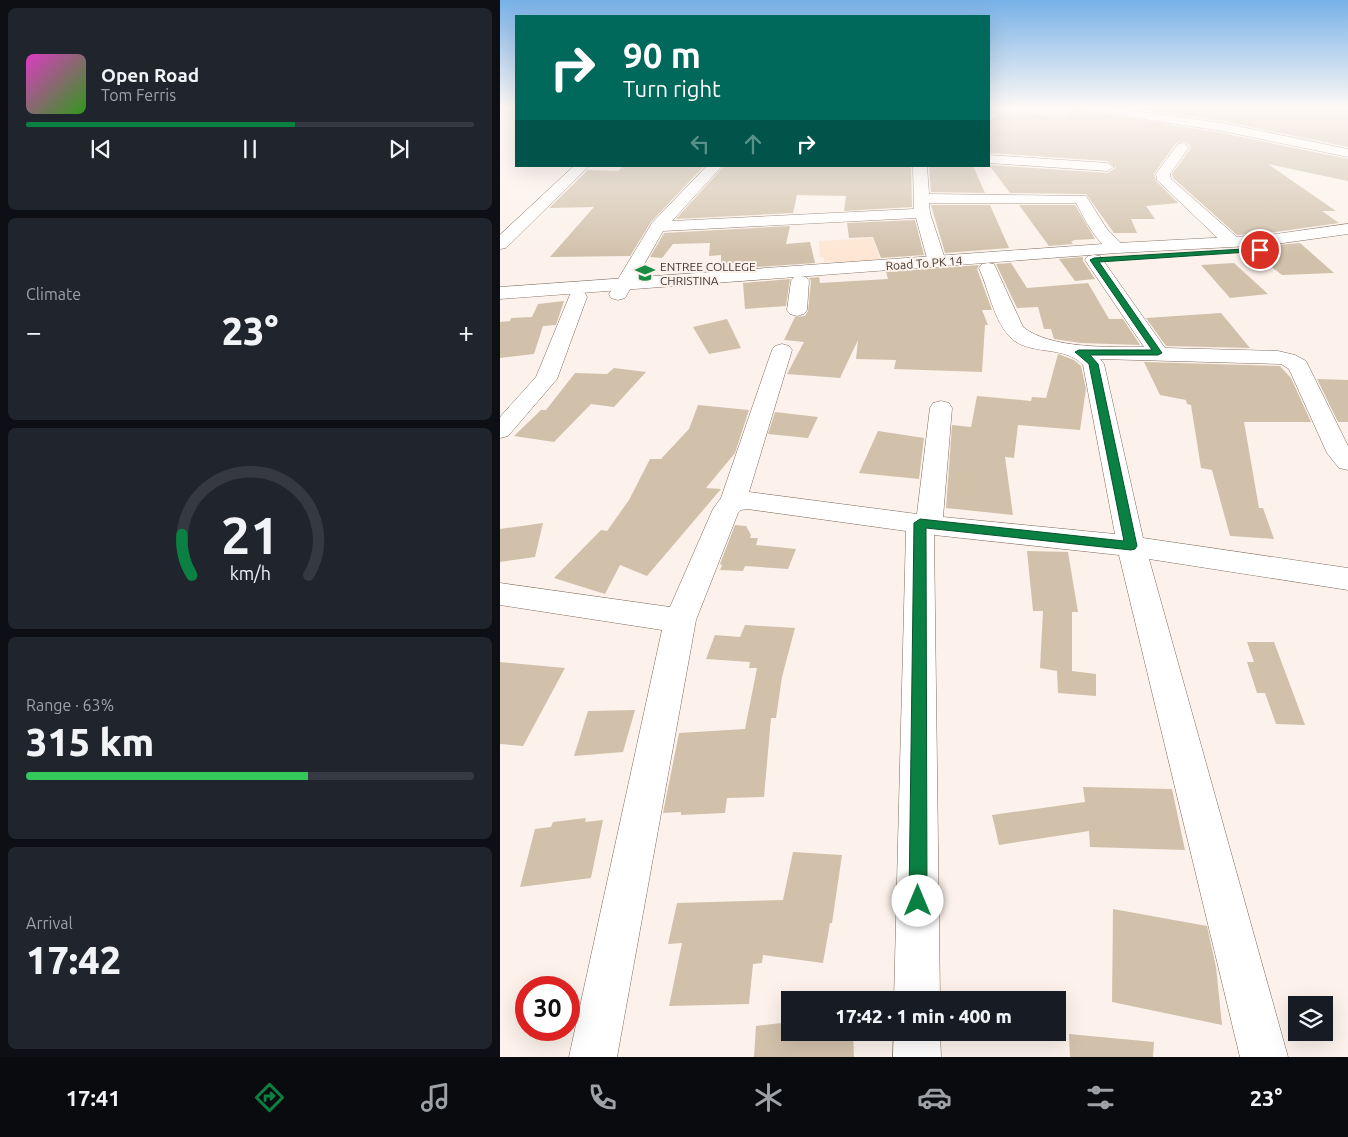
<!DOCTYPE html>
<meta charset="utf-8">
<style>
:root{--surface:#171b24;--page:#20242c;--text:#f1f3f6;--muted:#9ea1a6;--line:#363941;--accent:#0b8043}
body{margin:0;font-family:Ubuntu,sans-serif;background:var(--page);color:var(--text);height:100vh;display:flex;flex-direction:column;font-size:19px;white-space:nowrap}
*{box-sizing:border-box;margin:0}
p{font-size:16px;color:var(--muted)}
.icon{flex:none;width:28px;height:28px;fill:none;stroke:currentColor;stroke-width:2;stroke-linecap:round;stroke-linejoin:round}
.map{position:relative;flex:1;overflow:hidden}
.side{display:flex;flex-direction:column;gap:8px;padding:8px;background:#0d0f14;width:500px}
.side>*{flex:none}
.guide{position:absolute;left:15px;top:15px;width:475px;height:152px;border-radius:0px;box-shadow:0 5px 20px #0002;background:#00695c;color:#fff;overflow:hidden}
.buttons{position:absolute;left:788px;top:996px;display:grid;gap:10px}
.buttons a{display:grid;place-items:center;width:45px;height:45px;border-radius:0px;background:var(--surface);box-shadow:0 5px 20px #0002;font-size:25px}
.speed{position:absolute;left:15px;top:976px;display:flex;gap:10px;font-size:25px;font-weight:700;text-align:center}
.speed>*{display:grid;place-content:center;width:65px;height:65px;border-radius:50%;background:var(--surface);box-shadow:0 5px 20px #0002;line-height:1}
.speed .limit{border:8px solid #d22;background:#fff;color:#111}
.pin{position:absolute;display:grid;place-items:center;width:42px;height:42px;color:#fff;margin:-21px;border:2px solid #fff;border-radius:50%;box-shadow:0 1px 5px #0007}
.me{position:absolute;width:55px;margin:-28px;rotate:0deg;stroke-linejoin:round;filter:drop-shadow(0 0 4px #0008)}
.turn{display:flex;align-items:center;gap:18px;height:105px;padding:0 25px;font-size:22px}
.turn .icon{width:65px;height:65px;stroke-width:2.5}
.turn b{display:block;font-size:35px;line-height:42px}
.lanes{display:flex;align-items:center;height:48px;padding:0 25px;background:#0003;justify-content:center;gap:25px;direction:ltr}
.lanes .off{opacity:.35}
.big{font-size:38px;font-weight:800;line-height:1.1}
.side .widget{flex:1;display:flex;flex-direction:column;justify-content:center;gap:8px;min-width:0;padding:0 18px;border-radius:8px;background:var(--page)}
.side .dial{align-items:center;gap:0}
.dial svg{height:130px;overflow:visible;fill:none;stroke:var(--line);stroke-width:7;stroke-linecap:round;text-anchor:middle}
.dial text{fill:var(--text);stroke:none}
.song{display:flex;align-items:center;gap:15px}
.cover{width:60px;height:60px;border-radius:8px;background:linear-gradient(135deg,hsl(310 70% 55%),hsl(110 70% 35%))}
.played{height:5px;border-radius:2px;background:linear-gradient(90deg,var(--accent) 60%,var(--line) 60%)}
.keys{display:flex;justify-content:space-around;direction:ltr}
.heat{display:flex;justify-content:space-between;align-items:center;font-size:28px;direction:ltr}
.charge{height:8px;border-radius:4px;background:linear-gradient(90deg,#34c759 63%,var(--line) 0)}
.trip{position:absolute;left:281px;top:991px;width:285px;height:50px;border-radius:0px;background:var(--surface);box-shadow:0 5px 20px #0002;font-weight:800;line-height:50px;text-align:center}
.dock{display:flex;height:80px;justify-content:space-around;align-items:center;background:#090b0e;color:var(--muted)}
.dock .icon{width:35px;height:35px}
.dock .current{color:var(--accent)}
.dock b{font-size:22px;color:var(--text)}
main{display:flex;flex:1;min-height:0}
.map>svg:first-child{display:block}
.built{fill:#fde6d3}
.building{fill:#d1c1ab}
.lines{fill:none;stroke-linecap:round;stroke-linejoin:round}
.street-casing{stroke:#7f6b5b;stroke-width:1}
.secondary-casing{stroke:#7f6b5b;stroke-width:1}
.street{fill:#fff;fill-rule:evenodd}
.secondary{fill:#fff;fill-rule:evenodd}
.route{fill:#0b8043;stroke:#07532c}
.labels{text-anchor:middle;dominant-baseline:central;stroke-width:4;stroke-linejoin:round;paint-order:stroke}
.far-street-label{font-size:12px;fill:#403730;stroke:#fcf2eb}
.far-poi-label{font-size:12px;fill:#403730;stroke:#fcf2eb;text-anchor:start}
</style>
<main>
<section class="side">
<div class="widget">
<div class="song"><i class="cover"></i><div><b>Open Road</b><p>Tom Ferris</p></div></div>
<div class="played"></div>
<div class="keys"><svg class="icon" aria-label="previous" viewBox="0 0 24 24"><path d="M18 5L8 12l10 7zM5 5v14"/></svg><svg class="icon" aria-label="pause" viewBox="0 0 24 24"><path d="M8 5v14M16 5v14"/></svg><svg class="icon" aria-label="next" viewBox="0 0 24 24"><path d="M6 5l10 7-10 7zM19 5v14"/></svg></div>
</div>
<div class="widget"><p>Climate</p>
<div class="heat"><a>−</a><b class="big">23°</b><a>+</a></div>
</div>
<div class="widget dial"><svg viewBox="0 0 100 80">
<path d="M14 69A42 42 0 1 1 86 69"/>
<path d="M14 69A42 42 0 0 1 8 44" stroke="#0b8043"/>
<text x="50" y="56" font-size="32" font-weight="700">21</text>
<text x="50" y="72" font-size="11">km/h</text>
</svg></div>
<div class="widget"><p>Range · 63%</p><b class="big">315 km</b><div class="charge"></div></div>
<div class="widget"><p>Arrival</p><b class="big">17:42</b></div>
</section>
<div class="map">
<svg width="848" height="1057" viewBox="0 0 848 1057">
<rect width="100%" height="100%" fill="#fcf2eb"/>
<!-- built -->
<path class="built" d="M373,238L380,259L347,263L324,262V257H320L319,241Z"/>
<!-- building -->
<g class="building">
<path d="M633,108H848V147L722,121Z"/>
<path d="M572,109L722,133L848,159V181L768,164L836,211H822L839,223L769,233L737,235L673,178L672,174L691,148L690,145L683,141L676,143L654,174L656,181L678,203L646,206L655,219H631L637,233H614L586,194L510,193L489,165L607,173L616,168L607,161L489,153V119L496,118L499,112L565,116Z"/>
<path d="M123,166H204L151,222L130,256L50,257L94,207L49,208L88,170L118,171Z"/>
<path d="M224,166H411L412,207L344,211L346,196L297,195L293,213L176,219Z"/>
<path d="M429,166H473L485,193L431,192Z"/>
<path d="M431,205H490L509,248L445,253Z"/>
<path d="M519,205H575L595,239L574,240L571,242L573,244L549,246Z"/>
<path d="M415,220L424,255L381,258L373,237L349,238L347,223Z"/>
<path d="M290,226L286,244L310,242L315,263L243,268L242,262L221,264V255L209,256L210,243L173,244L162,258L150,257L164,233Z"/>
<path d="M800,243L834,273L782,275L747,248Z"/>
<path d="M583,257V261L595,279L575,281L559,259Z"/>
<path d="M511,263L527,288L588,283L609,319H623L640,345L581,343L554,339L551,329H544L538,307L517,308L496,264Z"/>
<path d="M734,263L768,294L730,298L701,265Z"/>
<path d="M479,265L477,269L492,310H482L488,325H485L482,372L394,369L396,360L356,359L358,340L340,378L287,374L304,342L284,340L295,317L305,316L308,311L311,281L309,278L319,277L320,283L388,279L386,272Z"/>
<path d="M290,279L286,306L245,309L243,283Z"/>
<path d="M64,301L56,325L43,326L34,354L0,358V322L10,321L11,318L32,317L38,304Z"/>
<path d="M721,313L750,348L666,346L646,318Z"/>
<path d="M227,319L241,348L209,354L193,327Z"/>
<path d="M558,354L574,360L581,366L586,389L580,430L518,425L514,458L505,457L513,515L446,508L452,425L471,427L477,396L531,401L532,397L546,398Z"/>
<path d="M644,362L780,366L791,378L811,422H744L759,508H763L774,539L730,536L712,470L701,468L691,405L687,404L686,400L660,395Z"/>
<path d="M114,368L146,372L114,407L91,404L54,442L14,436L41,410H46L75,373L107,374Z"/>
<path d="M817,379L848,380V422H838Z"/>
<path d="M198,405L249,410L235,453L206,488L221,489L147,576L120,565L105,594L54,578L101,530L107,531L129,500L150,459H161L189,429Z"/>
<path d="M275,412L318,417L308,438L268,434Z"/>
<path d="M378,431L424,438L419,479L359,473Z"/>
<path d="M43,523L35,557L0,562V529Z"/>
<path d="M235,525L246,526L251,535L250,538H258L256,545L296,549L288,569L245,566L243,571L220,570L222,565L220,564Z"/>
<path d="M527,551L568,552L578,612H572V671L596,674V696L558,693L557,671L540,668L543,611H533Z"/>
<path d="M245,625L295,628L282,677L276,718H271L264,797L227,798L225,813L181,815V812L163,813L179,733L245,729L257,668H249L250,662L206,659L215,635L240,637Z"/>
<path d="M747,642H774L805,725L776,724L765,693H757L747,662H754Z"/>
<path d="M0,662L65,668L23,746L0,744Z"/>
<path d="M135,710L123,752L74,756L88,711Z"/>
<path d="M583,787L672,789L685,850L590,847L589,831L499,845L492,815L585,802Z"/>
<path d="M86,818L85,822L103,820L91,878L20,887L35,829L51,827L53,822Z"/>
<path d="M293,852L342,855L332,923H330L323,963L263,955L262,963L253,964L249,1004L169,1006L182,943L168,944L177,903L283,900Z"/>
<path d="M613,909L707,926L716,967L722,1025L612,1002Z"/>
<path d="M290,1022V1032H353L354,1057H254L256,1026Z"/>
<path d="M569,1034L654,1042L653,1057H570Z"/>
</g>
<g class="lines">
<defs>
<g id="street">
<path d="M0,108H8L6,110L0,111Z"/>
<path d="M683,143L689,147L670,174L671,179L738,238L740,242L738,246H726L657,180L656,174L658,171L678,144Z"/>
<path d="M489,155L607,163L614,167L607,171L489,163Z"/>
<path d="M74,166H89L6,248L0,249V235Z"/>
<path d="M207,166H222L172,221L414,209L413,166H427L429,194L586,196L607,229L625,248L623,252C602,257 585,219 576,203H429L430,213L446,262L443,266L437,267L431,266L428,262L416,218L163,231L125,298L118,300L111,298L109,294L152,223Z"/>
<path d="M594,255L600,256L665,348L778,351L795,355L806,361L848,446V470L839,468L827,453L789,369L781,364L600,359L604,364L643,538L848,568V590L649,559L788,1057H740L619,555L434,535L440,1000H394L406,531L247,509L241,510L238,513L196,620L117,1057H69L162,630L0,605V583L170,607L213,509L221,498L272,350L275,346L282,344L289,346L292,350L249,492L417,514L430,408L433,403L441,401L449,403L452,408L443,517L615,534L583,365C564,344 528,357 509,336C494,320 488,288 479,268L482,264L488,263L494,264L523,327C550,349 610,347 644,347L585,260L588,256Z"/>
<path d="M300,276L306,277L309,281L307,310L304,314L297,316L290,314L287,310L291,281L294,277Z"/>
<path d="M78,291L85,293L87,297L57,379L8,436L0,438V417L36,377L69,297L71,293Z"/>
<path d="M394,1032H440L441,1057H393Z"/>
</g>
<g id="secondary">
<path d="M585,108H614L722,123L848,149V157L722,131L591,111Z"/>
<path d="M848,224V234L769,245L617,253L0,299V287L617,243L769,235Z"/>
</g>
</defs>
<!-- street casing -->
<use href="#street" class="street-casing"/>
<!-- secondary casing -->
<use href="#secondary" class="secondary-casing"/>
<!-- street -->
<use href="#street" class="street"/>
<!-- secondary -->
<use href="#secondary" class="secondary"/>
</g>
<!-- sky -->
<linearGradient id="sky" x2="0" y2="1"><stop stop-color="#77b1e7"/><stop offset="0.42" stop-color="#fef9f6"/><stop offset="1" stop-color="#fef9f6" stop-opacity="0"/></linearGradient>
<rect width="848" height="256" fill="url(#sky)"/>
<!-- route -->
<path class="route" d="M760,248H763V251L599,262L662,353L658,355H590L598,364L637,546L635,549L631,550L426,528L427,901L424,907L418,909L412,907L409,901L414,523L420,519L624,541L589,364L575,352L579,350H652L590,260L594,258Z"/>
<!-- icons -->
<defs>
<symbol id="school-bare" viewBox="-9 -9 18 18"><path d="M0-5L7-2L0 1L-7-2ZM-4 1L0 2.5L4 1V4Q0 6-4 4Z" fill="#198c46" stroke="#fcf2eb" stroke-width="2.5" paint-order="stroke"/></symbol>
</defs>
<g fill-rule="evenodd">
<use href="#school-bare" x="131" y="259" width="28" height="28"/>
</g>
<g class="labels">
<!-- far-street labels -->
<g class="far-street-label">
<text transform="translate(424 263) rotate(-4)">Road To PK 14</text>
</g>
<!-- far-poi labels -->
<g class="far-poi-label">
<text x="160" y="266">ENTREE COLLEGE<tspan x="160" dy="14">CHRISTINA</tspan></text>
</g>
</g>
</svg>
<div class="buttons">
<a><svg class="icon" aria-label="layers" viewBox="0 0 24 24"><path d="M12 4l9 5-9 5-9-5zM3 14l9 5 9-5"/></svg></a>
</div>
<div class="speed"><div class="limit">30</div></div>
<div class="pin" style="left:760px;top:250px;background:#d93025"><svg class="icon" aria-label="arrive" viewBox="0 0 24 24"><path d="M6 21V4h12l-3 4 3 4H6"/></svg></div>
<svg class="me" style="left:418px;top:901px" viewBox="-20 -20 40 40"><circle r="19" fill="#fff"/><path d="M0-13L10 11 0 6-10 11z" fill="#0b8043"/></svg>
<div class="trip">17:42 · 1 min · 400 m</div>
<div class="guide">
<div class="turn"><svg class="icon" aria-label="right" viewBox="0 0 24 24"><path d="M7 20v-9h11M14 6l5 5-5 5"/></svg><div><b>90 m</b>Turn right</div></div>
<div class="lanes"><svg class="icon off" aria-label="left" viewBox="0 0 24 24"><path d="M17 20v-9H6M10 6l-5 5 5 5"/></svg><svg class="icon off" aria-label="ahead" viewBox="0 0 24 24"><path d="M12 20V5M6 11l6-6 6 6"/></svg><svg class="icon" aria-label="right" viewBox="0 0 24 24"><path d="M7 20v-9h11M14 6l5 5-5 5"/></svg></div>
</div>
</div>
</main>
<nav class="dock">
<b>17:41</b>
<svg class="icon current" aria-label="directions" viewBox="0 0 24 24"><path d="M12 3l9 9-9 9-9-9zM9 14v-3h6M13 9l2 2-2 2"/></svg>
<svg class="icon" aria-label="music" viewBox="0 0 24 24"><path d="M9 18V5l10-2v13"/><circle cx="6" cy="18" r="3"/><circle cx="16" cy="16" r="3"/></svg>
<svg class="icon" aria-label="phone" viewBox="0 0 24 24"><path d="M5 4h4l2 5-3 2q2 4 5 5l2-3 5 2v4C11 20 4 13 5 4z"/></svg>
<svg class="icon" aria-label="climate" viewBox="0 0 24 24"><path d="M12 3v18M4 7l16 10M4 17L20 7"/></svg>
<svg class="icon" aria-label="car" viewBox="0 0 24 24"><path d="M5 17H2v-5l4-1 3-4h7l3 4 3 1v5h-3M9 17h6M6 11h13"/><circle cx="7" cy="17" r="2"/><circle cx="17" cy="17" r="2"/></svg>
<svg class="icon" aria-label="filters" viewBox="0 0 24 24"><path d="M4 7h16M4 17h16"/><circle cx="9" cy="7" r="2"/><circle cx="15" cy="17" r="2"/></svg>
<b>23°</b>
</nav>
